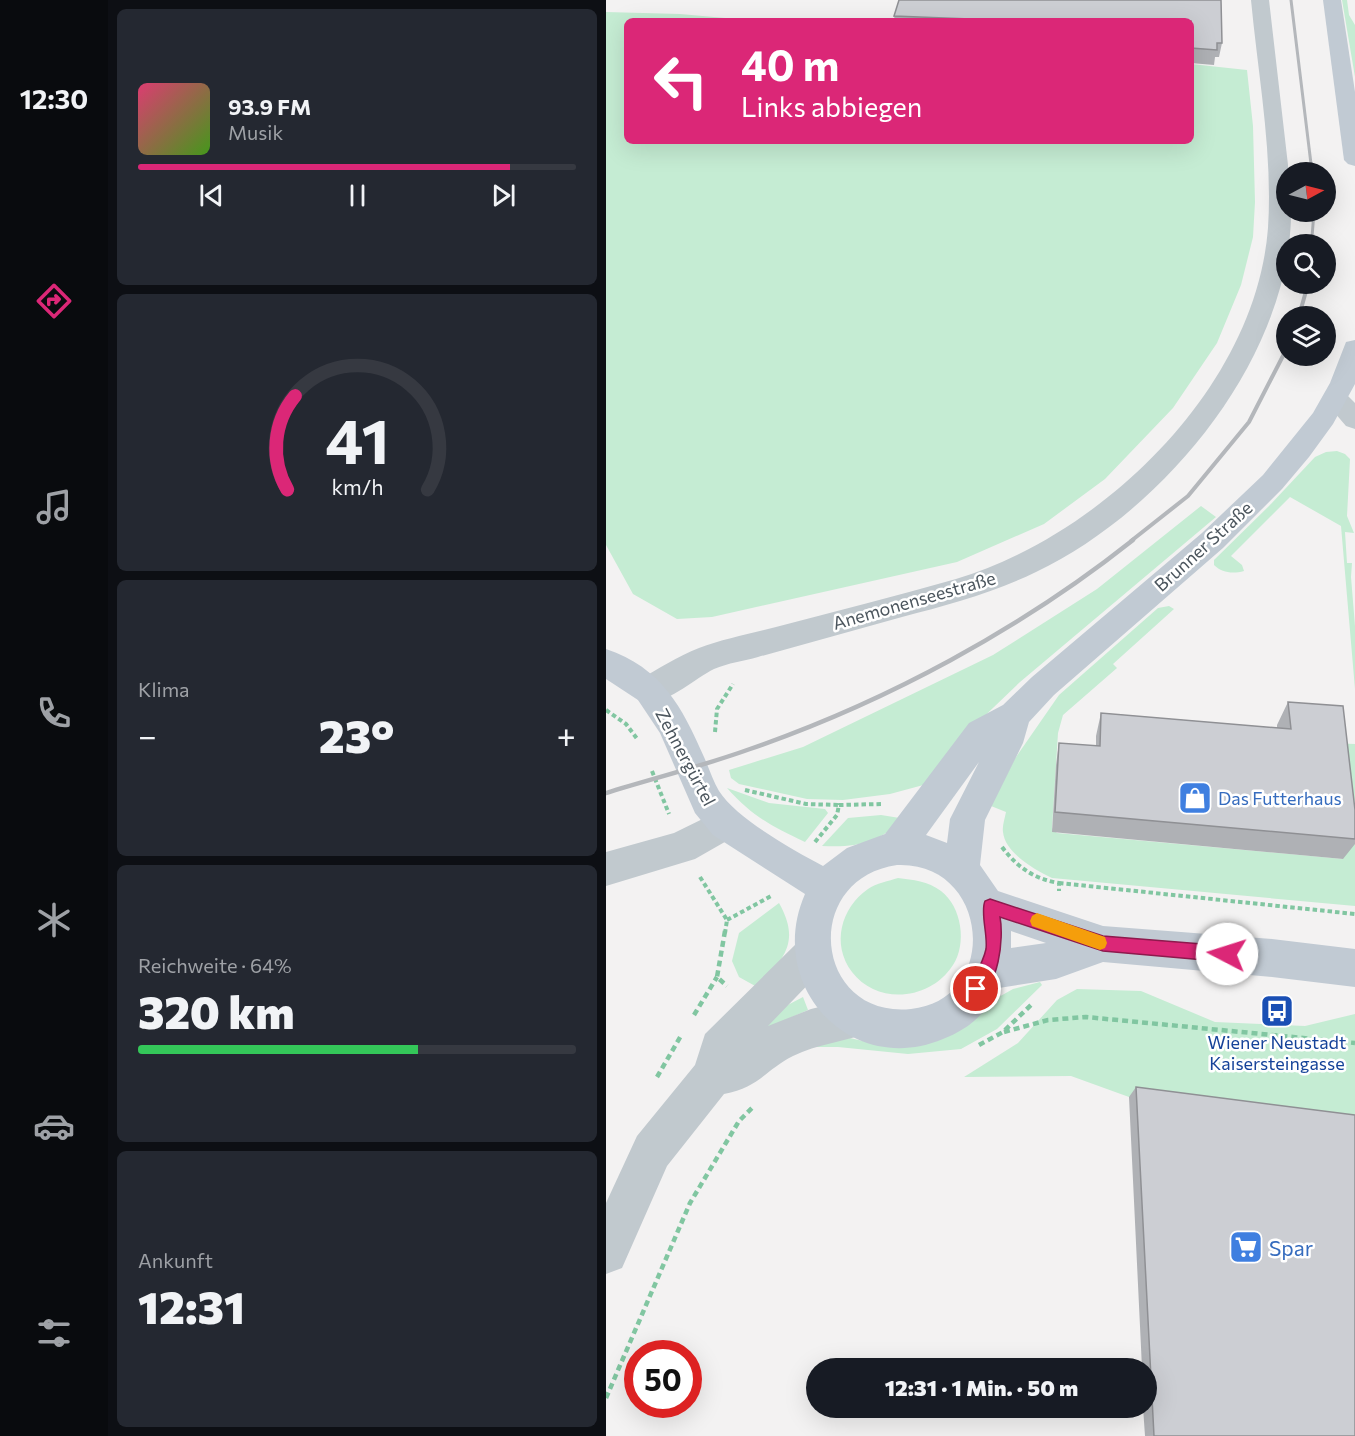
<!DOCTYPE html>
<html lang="de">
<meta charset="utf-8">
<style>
:root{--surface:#171b24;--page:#242831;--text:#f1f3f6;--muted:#9ea1a6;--line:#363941;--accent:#db2777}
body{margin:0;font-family:Commissioner,sans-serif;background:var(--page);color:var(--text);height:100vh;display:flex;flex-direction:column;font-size:22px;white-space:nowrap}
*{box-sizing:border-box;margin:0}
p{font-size:20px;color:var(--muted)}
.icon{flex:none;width:33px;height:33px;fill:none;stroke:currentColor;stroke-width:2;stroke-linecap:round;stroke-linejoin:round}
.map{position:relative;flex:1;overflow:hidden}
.details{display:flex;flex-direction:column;gap:9px;padding:9px;background:#0d0f14;width:498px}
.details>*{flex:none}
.banner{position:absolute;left:18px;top:18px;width:570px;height:126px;border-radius:9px;box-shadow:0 6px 24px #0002;background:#db2777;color:#fff;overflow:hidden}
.needle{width:39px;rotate:83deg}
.fabs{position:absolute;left:670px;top:162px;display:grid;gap:12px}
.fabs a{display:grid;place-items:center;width:60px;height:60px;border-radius:50%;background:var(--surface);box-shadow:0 6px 24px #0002;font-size:30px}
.speed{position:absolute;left:18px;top:1340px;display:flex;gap:12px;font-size:30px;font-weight:700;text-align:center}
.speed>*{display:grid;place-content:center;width:78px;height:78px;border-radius:50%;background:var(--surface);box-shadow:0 6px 24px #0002;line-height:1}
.speed .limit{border:9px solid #d22;background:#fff;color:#111}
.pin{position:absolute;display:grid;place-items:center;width:51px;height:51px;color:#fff;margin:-26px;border:3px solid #fff;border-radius:50%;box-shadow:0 2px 6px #0007}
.me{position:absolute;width:66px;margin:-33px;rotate:275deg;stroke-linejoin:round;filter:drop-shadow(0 0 4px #0008)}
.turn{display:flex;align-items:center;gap:21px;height:126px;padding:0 18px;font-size:27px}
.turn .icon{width:78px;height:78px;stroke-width:2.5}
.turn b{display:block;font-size:42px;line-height:51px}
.big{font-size:45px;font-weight:800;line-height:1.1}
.details .tile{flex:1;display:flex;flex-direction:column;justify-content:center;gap:9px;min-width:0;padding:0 21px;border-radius:9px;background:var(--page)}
.details .dial{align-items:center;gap:0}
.dial svg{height:156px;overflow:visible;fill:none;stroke:var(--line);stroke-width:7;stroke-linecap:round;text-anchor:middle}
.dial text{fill:var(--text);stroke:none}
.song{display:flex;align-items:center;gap:18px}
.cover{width:72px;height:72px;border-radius:9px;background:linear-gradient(135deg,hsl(340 70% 55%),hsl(100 70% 35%))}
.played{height:6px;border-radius:3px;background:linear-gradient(90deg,var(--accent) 85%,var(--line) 85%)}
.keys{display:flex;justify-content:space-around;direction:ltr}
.heat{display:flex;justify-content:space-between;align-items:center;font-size:33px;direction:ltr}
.charge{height:9px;border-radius:4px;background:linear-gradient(90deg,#34c759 64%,var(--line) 0)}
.trip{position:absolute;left:200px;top:1358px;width:351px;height:60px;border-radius:30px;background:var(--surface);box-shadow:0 6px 24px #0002;font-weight:800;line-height:60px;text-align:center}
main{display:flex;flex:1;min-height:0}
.tab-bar{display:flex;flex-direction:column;width:108px;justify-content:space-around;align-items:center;background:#090b0e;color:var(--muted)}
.tab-bar .icon{width:42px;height:42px}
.tab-bar .selected{color:var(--accent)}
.tab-bar b{font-size:27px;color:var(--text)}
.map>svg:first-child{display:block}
.green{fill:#c5ecd3}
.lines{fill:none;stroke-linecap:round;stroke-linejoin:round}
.path-far1{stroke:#81c6a1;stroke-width:4;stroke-dasharray:4.5 3;stroke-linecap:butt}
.path{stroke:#81c6a1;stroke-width:4.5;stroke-dasharray:6 4;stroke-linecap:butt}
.minor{fill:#c1c9ce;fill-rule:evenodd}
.secondary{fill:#c1cad3;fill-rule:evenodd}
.rail-far2{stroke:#b4b7bb;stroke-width:3}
.rail-far1{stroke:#b4b7bb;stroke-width:4}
.rail{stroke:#b4b7bb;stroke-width:4.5}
.wall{fill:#afb1b5}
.building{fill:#ccced3;stroke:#8f9094;stroke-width:1.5}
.route{fill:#db2777;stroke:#8e194d;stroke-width:1.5}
.slow{fill:#f59e0b}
.labels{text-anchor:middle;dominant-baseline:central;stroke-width:5;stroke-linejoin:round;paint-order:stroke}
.street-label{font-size:18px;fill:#4b555d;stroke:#fff}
.shop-label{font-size:18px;fill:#366cbe;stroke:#fff;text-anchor:start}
.transit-label{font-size:18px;fill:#164399;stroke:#fff}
.near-shop-label{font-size:21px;fill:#366cbe;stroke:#fff;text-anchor:start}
</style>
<main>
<nav class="tab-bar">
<b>12:30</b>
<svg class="icon selected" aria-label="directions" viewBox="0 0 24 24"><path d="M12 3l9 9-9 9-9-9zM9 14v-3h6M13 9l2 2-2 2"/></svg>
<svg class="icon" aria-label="music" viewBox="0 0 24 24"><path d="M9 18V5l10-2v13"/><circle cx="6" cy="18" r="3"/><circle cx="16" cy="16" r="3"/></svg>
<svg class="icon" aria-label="phone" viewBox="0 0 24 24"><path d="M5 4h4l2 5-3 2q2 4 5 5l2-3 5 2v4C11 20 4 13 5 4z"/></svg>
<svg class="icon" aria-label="climate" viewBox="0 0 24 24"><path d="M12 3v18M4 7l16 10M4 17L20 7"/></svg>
<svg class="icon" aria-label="car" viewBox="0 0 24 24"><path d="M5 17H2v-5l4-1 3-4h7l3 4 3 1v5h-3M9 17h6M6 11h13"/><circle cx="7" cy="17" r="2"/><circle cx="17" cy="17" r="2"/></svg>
<svg class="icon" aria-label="filters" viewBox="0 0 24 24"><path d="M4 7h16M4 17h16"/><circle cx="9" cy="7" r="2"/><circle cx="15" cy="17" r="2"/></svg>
</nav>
<section class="details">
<div class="tile">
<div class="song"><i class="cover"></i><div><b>93.9 FM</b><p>Musik</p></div></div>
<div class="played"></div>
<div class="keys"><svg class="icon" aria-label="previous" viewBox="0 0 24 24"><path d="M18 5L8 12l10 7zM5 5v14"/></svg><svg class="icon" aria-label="pause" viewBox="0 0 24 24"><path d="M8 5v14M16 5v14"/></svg><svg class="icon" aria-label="next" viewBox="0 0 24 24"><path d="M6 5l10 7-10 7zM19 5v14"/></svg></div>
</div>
<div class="tile dial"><svg viewBox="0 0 100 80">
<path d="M14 69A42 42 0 1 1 86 69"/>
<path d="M14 69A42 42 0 0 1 18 21" stroke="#db2777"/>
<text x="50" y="56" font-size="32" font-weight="700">41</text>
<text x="50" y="72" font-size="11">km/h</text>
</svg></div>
<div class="tile"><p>Klima</p>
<div class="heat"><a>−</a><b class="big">23°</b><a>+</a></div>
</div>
<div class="tile"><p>Reichweite · 64%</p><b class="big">320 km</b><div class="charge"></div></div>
<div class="tile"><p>Ankunft</p><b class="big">12:31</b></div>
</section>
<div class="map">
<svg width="749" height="1436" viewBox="0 0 749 1436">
<rect width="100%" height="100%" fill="#f3f2f2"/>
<!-- green -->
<g class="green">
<path d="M736,0H741L743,15L749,25V77Z"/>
<path d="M0,12L74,14L153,21H21V141H585V64L641,70L647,126L649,202L647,237L635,285L611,343L567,408L499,479L438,524L351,562L106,617L71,619L27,594L0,545Z"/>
<path d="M731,451L739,454L744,459L741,516L748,533L739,532L741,563H746L745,577L749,626V689L735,526L684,497L625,556L636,565L638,571C627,574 616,573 608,565V560L663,506L709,457L720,452Z"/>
<path d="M595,506L610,517L414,682L364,730L321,784L284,794L237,800L201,799L133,784L125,778L123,770L197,747L387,655L491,589Z"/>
<path d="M563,606L568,609L507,664L511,668L457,715L452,733L446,828L451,833L737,859L724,743L749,744V906L446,878C429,870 399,853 397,832C396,826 399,818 400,812L385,806L408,760L453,695L552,608Z"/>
<path d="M121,788L163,803L219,809L222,813L199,842C165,826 146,816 121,788Z"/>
<path d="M275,815L300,819C271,842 253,848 216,846L242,818Z"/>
<path d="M292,878C307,880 322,881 335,891C356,907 361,944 347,965C324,1001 271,1005 246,972C225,944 235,908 262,889C270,883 283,881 292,878Z"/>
<path d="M173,903C195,942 178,959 151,987L133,977L126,961L133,933Z"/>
<path d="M434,982L436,985L391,1029L355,1049L302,1054L232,1047H199L244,1038L278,1046H305L331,1041L382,1003L407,989Z"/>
<path d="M471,989L535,991L609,1022L699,1026L749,1014V1127L523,1097L465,1076L358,1077L412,1043L451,1000Z"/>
<path d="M197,997L202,1010L170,1024L122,1065L174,1009Z"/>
</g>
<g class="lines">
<!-- path-far1 -->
<g class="path-far1">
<path d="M0,710L20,724L32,740"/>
<path d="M109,732L111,709L127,684"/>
<path d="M46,771L63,814"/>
<path d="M139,790L200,804L233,805"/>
<path d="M209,842L231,815L233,805L276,804"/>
<path d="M396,847C411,867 428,879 453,883V891"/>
<path d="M94,877L121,920L119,933"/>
<path d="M453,883L749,914"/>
<path d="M121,920L167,895"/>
</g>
<!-- path -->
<g class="path">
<path d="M119,931L111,977L121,986"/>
<path d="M88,1015L111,977"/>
<path d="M398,1032L442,1020L480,1017L749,1043"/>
<path d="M373,1045L397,1032L426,1004"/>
<path d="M51,1077L76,1034"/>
<path d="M0,1398L84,1203L133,1121L147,1107"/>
</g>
<!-- minor -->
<g class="minor">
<path d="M645,0H663L682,165L681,212H685V218C681,361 558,511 430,572C387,593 342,605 296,617C248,630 200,644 152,657C138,661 122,663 108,669C90,678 64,701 44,703C40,703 35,701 32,700L27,690L32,680C51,670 72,656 93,648C117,639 144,634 170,627C230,611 290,596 350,579C497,535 650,387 662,228C667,153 652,75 645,0Z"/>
<path d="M729,389L738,392L749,403V429L740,426L716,398L720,392Z"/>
<path d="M119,808L131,813L137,824L131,835L89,859L0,886V852L68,833Z"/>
<path d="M205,936L218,942L224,955L218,968L162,1026L205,1009L250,998L264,1004L270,1018L264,1032C239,1042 211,1044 187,1056C159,1070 153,1088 118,1094L61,1166L16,1268L0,1274V1203L31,1136L89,1065L99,1034L192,942Z"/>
</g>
<!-- secondary -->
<g class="secondary">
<path d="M717,0H735L749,92V166L742,164L738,160Z"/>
<path d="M749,340V384L727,424L703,457L676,489L617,548L448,695L423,722L417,743L379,820L374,865L392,891L497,926L666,939L749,949V987L666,977L497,962L450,979L393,988C381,1013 363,1029 337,1039C244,1078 159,985 199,894L107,835L89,813L54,733L32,700L0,679V649C56,668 76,707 98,757C103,768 107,781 113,791C131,819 187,850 217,866L241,848L279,834L363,723L397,705L426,677L596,533L657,475L707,413L724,383L740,342ZM373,762L344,819L341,843L320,835ZM291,865C384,861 395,1000 305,1009C208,1019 194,879 291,865ZM405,931L440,943L405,948Z"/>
</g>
<!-- rail-far2 -->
<g class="rail-far2">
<path d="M685,0L706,172"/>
<path d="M706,237L708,212"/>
</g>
<!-- rail-far1 -->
<g class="rail-far1">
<path d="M706,244L707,236"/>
<path d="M693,316L702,284"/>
<path d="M525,541L582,496L643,422L681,348"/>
</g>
<!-- rail -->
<path class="rail" d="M0,793C48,778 97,766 144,749C280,702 415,629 527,540"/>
</g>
<!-- wall -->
<g class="wall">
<path d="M615,0L616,43L613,57H609L608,65L585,63V21H289L288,16Z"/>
<path d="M682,702L749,810V844L737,859L446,832L450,765L453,743L490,746V736L495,713L671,728V725Z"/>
<path d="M530,1087L749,1436H539L537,1407H540V1368H536L523,1097Z"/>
</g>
<!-- building -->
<g class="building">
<path d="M293,0H615L616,43H611V50L585,48V21H364V19L288,16Z"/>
<path d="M682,702L737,706L749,810V839L449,812L453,743L494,746L495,713L685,729Z"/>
<path d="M530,1087L749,1115V1436H548Z"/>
</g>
<!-- route -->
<path class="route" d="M384,899L497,936L621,946L626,948L629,954L626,959L621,962L497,951L394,917C398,938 393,988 370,997L364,995L362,989C368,976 377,964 380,949C382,935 374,912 379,901Z"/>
<!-- slow -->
<path class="slow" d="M431,913L499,937L501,943L499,948L494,950L426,926L424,921L426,916Z"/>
<!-- icons -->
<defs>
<symbol id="shop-square" viewBox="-11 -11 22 22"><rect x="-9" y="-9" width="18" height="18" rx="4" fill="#3f7fe0" stroke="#fff"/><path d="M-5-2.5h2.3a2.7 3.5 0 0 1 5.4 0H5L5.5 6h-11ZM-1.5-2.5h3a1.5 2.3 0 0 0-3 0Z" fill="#fff"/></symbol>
<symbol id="bus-square" viewBox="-11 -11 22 22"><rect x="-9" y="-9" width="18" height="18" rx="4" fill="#1a4fb4" stroke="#fff"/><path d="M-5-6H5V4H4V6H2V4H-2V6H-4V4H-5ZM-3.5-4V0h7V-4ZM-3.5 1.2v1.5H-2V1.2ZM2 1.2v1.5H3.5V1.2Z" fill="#fff"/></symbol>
<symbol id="supermarket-square" viewBox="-11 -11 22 22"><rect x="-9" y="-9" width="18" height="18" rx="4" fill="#3f7fe0" stroke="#fff"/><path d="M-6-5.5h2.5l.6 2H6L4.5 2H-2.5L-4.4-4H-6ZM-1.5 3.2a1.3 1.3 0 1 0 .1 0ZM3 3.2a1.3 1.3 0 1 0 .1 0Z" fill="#fff"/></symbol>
</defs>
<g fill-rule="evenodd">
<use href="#shop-square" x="570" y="779" width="38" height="38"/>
<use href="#bus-square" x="652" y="992" width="38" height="38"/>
<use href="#supermarket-square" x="621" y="1228" width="38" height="38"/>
</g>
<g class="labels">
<!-- street labels -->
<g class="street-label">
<text transform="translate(597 546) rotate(-42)">Brunner Straße</text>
<text transform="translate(308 600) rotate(-16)">Anemonenseestraße</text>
<text transform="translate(80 757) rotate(62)">Zehnergürtel</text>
</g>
<!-- shop labels -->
<g class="shop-label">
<text x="612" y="798">Das Futterhaus</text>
</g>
<!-- transit labels -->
<g class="transit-label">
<text x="671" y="1042">Wiener Neustadt<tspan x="671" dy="21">Kaisersteingasse</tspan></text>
</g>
<!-- near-shop labels -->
<g class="near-shop-label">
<text x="663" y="1247">Spar</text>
</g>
</g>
</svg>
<div class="fabs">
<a><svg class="needle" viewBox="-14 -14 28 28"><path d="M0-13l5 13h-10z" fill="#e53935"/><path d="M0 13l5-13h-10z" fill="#9ea1a6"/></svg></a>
<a><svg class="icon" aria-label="search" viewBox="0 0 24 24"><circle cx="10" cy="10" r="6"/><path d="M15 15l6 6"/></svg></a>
<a><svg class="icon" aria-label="layers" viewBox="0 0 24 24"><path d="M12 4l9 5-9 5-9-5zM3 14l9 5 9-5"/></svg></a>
</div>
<div class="speed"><div class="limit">50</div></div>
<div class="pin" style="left:370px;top:989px;background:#d93025"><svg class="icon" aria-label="arrive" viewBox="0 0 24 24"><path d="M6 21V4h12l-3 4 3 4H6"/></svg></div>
<svg class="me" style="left:621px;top:954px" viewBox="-20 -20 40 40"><circle r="19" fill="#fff"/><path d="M0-13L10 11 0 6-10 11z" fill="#db2777"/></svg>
<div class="trip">12:31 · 1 Min. · 50 m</div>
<div class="banner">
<div class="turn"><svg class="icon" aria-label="left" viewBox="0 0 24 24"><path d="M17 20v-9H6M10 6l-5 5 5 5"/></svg><div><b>40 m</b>Links abbiegen</div></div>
</div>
</div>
</main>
